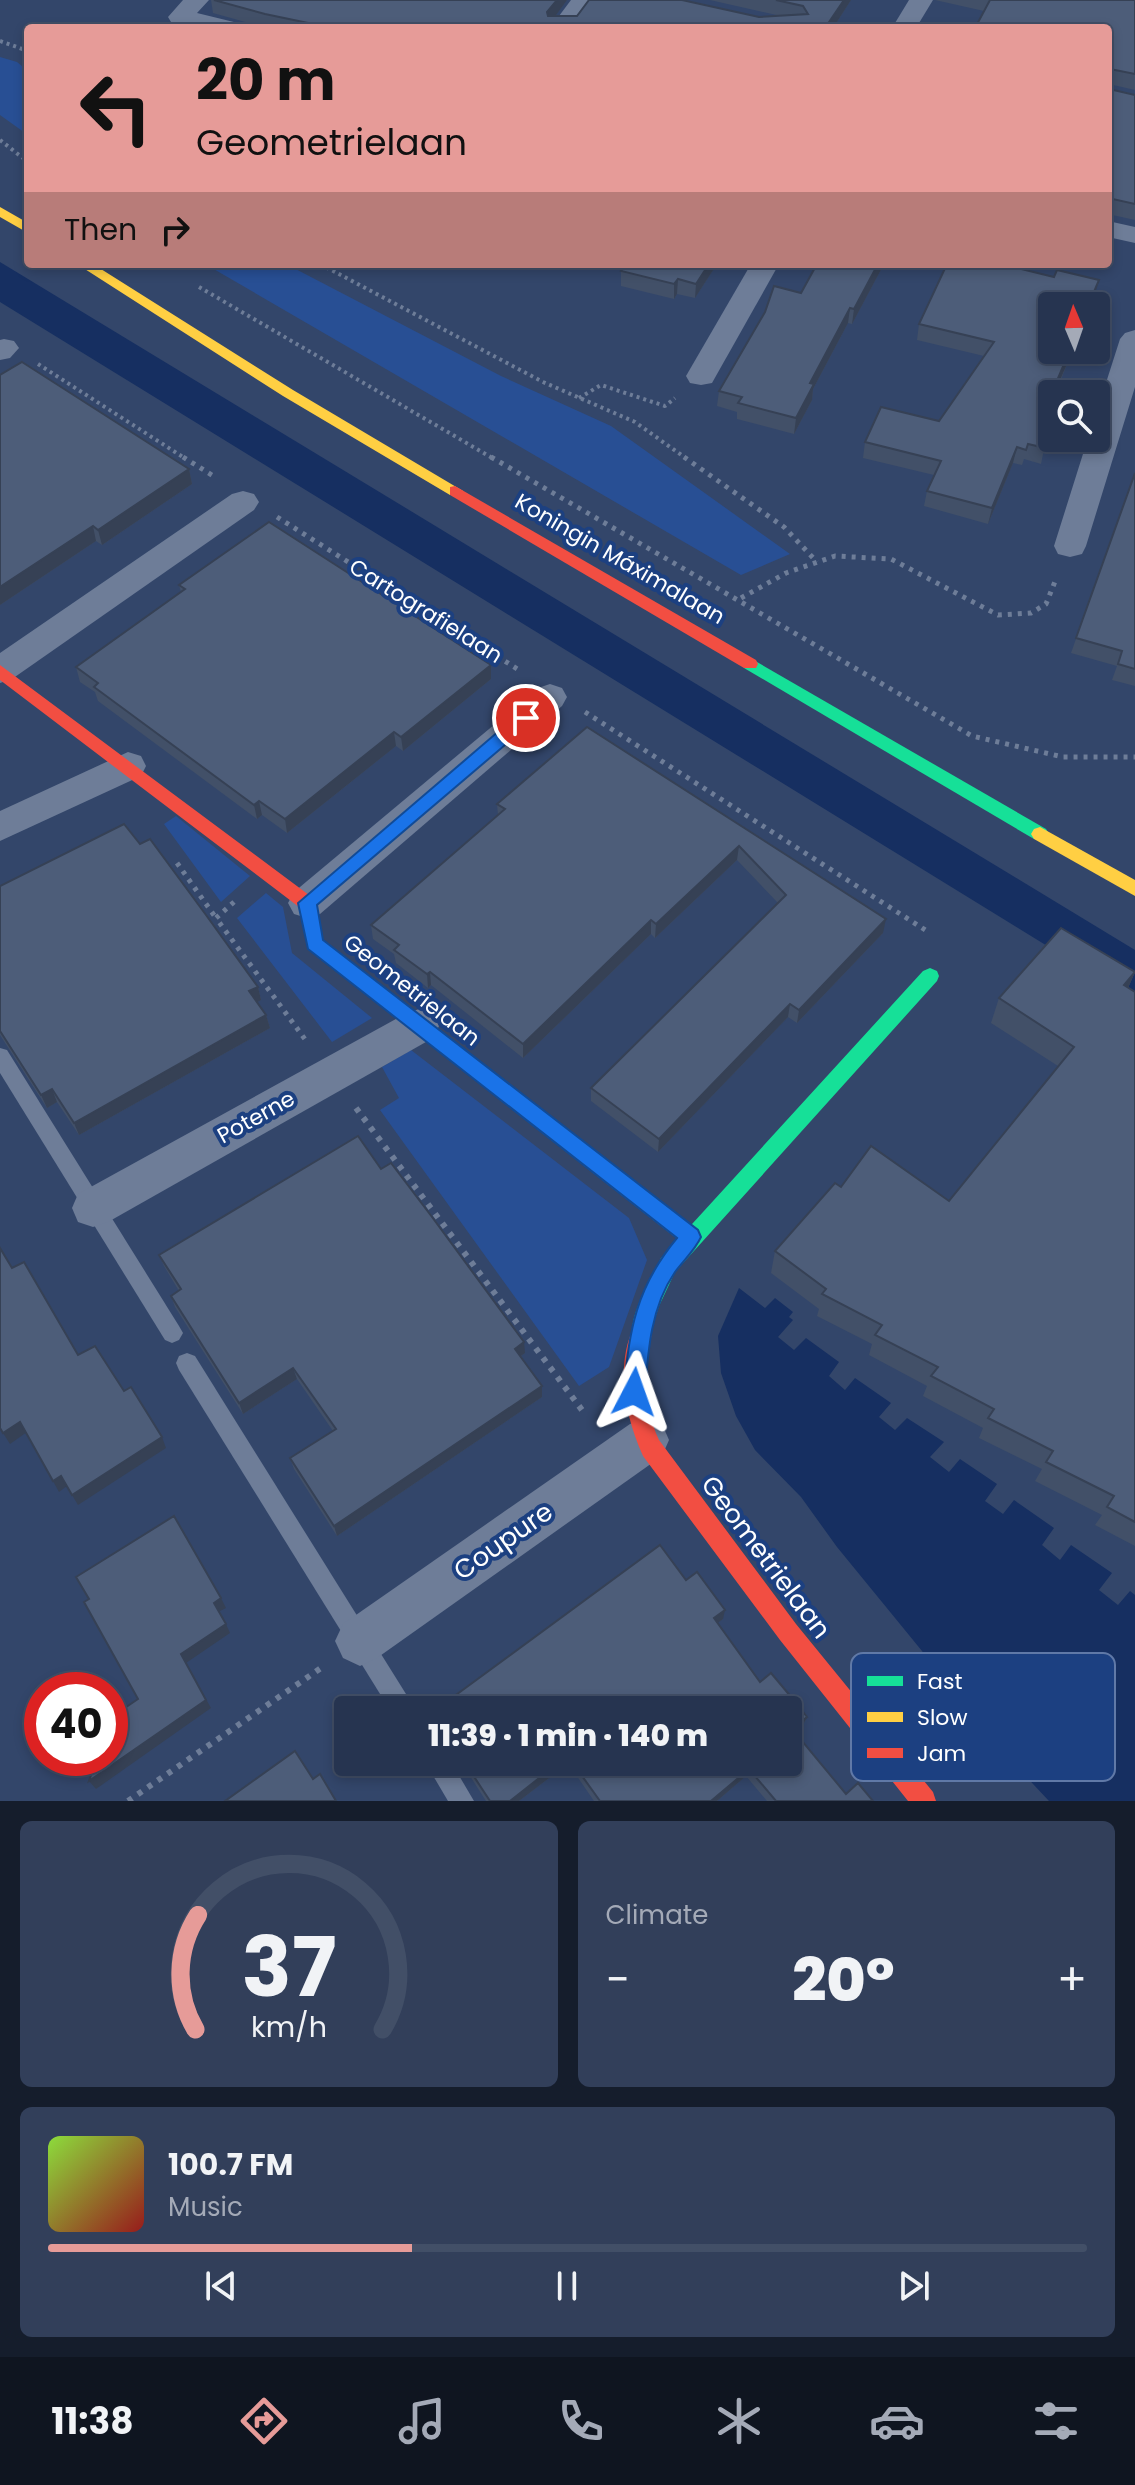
<!DOCTYPE html>
<meta charset="utf-8">
<style>
:root{--surface:#263450;--page:#323f5a;--text:#f1f3f6;--muted:#a4aab7;--line:#424f67;--accent:#e69b98}
body{margin:0;font-family:Poppins,sans-serif;background:var(--page);color:var(--text);height:100vh;display:flex;flex-direction:column;font-size:30px;white-space:nowrap}
*{box-sizing:border-box;margin:0}
p{font-size:26px;color:var(--muted)}
.icon{flex:none;width:44px;height:44px;fill:none;stroke:currentColor;stroke-width:2;stroke-linecap:round;stroke-linejoin:round}
.map{position:relative;height:1801px;overflow:hidden}
.details{display:flex;flex-direction:column;gap:20px;padding:20px;background:#151d2c;flex:1}
.details>*{flex:none}
.hud{position:absolute;left:24px;top:24px;width:1088px;height:244px;border-radius:8px;box-shadow:0 4px 12px #0003,0 0 0 2px var(--line);background:#e69b98;color:#111;overflow:hidden}
.needle{width:52px;rotate:358deg}
.tools{position:absolute;left:1038px;top:292px;display:grid;gap:16px}
.tools a{display:grid;place-items:center;width:72px;height:72px;border-radius:8px;background:var(--surface);box-shadow:0 4px 12px #0003,0 0 0 2px var(--line);font-size:40px}
.speed{position:absolute;left:24px;top:1672px;display:flex;gap:16px;font-size:40px;font-weight:700;text-align:center}
.speed>*{display:grid;place-content:center;width:104px;height:104px;border-radius:50%;background:var(--surface);box-shadow:0 4px 12px #0003,0 0 0 2px var(--line);line-height:1}
.speed .limit{border:12px solid #d22;background:#fff;color:#111}
.pin{position:absolute;display:grid;place-items:center;width:68px;height:68px;color:#fff;margin:-34px;border:4px solid #fff;border-radius:50%;box-shadow:0 2px 8px #0007}
.me{position:absolute;width:88px;margin:-44px;rotate:4deg;stroke-linejoin:round;filter:drop-shadow(0 0 6px #0008)}
.turn{display:flex;align-items:center;gap:28px;height:168px;padding:0 40px;font-size:36px}
.turn .icon{width:104px;height:104px;stroke-width:2.5}
.turn b{display:block;font-size:56px;line-height:68px}
.then{display:flex;align-items:center;height:76px;padding:0 40px;background:#0003;gap:16px;font-size:30px}
.big{font-size:60px;font-weight:800;line-height:1.1}
.details .card{flex:1;display:flex;flex-direction:column;justify-content:center;gap:12px;min-width:0;padding:0 28px;border-radius:12px;background:var(--page)}
.details .dial{align-items:center;gap:0}
.dial svg{height:208px;overflow:visible;fill:none;stroke:var(--line);stroke-width:7;stroke-linecap:round;text-anchor:middle}
.dial text{fill:var(--text);stroke:none}
.song{display:flex;align-items:center;gap:24px}
.cover{width:96px;height:96px;border-radius:12px;background:linear-gradient(135deg,hsl(90 70% 55%),hsl(0 70% 35%))}
.played{height:8px;border-radius:4px;background:linear-gradient(90deg,var(--accent) 35%,var(--line) 35%)}
.keys{display:flex;justify-content:space-around;direction:ltr}
.heat{display:flex;justify-content:space-between;align-items:center;font-size:44px;direction:ltr}
.details .tiles{flex:1;display:grid;gap:20px;grid-template-columns:1fr 1fr}
.card:last-child{grid-column:span 2}
.trip{position:absolute;left:334px;top:1696px;width:468px;height:80px;border-radius:8px;background:var(--surface);box-shadow:0 4px 12px #0003,0 0 0 2px var(--line);font-weight:800;line-height:80px;text-align:center}
.tab-bar{display:flex;height:128px;justify-content:space-around;align-items:center;background:#0f1520;color:var(--muted)}
.tab-bar .icon{width:56px;height:56px}
.tab-bar .current{color:var(--accent)}
.tab-bar b{font-size:36px;color:var(--text)}
.map>svg:first-child{display:block}
.green{fill:#284f94}
.water{fill:#162f61}
.lines{fill:none;stroke-linecap:round;stroke-linejoin:round}
.path-far2{stroke:#6e7d98;stroke-width:4;stroke-dasharray:3 4;stroke-linecap:butt}
.path-far1{stroke:#6e7d98;stroke-width:5;stroke-dasharray:4 6;stroke-linecap:butt}
.path{stroke:#6e7d98;stroke-width:6;stroke-dasharray:5 7;stroke-linecap:butt}
.lane{fill:#6e7d98;fill-rule:evenodd}
.street{fill:#6e7d98;fill-rule:evenodd}
.fast{fill:#16e098;fill-rule:evenodd}
.slow{fill:#ffcf43;fill-rule:evenodd}
.jam{fill:#f24e42;fill-rule:evenodd}
.wall{fill:#425068}
.shaded-wall{fill:#364155}
.building{fill:#4d5d79;stroke:#364155;stroke-width:2}
.route{fill:#1a73e8;stroke:#114b97;stroke-width:2}
.labels{text-anchor:middle;dominant-baseline:central;stroke-width:8;stroke-linejoin:round;paint-order:stroke}
.street-label{font-size:22px;fill:#fff;stroke:#1c4081}
.near-street-label{font-size:26px;fill:#fff;stroke:#1c4081}
.key{fill:#1c4081;stroke:#6079a7;stroke-width:2}
.key-label{font-size:22px;fill:#fff}
</style>
<div class="map">
<svg width="1135" height="1801" viewBox="0 0 1135 1801">
<rect width="100%" height="100%" fill="#33466a"/>
<!-- green -->
<g class="green">
<path d="M0,57L17,62L28,71V135L0,115Z"/>
<path d="M205,264H286L501,376L611,426L790,554L741,575Z"/>
<path d="M176,816L250,876L221,902L164,824Z"/>
<path d="M266,893L283,907L292,953L372,1018L332,1042L237,918Z"/>
<path d="M411,1050L629,1218L647,1260L609,1367L579,1386L380,1110L399,1098L382,1067Z"/>
</g>
<!-- water -->
<g class="water">
<path d="M0,262L1135,950V1000L0,302Z"/>
<path d="M739,1288L765,1308L775,1298L793,1312L789,1317L793,1320L778,1337L794,1350L806,1338L839,1362L829,1376L845,1390L855,1378L891,1403L879,1417L895,1430L907,1418L944,1442L930,1457L949,1472L960,1459L997,1484L985,1501L1003,1514L1014,1500L1054,1528L1042,1545L1060,1560L1071,1545L1112,1573L1099,1590L1118,1605L1130,1591L1135,1595V1801H1049L972,1719L922,1651L837,1547L801,1497L755,1450L736,1416L721,1373L718,1336Z"/>
</g>
<g class="lines">
<!-- path-far2 -->
<g class="path-far2">
<path d="M0,41L28,51"/>
<path d="M0,140L28,162"/>
<path d="M320,264L543,382L635,422L687,459"/>
<path d="M199,287L494,459"/>
<path d="M38,364L186,459"/>
<path d="M579,398L601,385L665,406L675,398"/>
</g>
<!-- path-far1 -->
<g class="path-far1">
<path d="M183,457L215,477"/>
<path d="M491,457L972,736L1063,757H1135"/>
<path d="M684,457L784,527L817,562"/>
<path d="M277,517L519,670"/>
<path d="M741,598L786,573L835,556L891,559L998,615L1031,613L1046,604L1056,579"/>
<path d="M585,712L930,933"/>
<path d="M177,863L216,918"/>
<path d="M234,902L216,918L307,1042"/>
</g>
<!-- path -->
<g class="path">
<path d="M356,1108L585,1414"/>
<path d="M128,1801L321,1668"/>
</g>
<!-- lane -->
<g class="lane">
<path d="M0,1048L7,1050L179,1326L183,1333L179,1340L172,1343L165,1340L0,1073Z"/>
<path d="M187,1353L195,1356L416,1710H390L179,1370L176,1363L179,1356Z"/>
<path d="M425,1762H451L474,1801H448Z"/>
</g>
<!-- street -->
<g class="street">
<path d="M183,0H209L197,13L238,23L241,28H196L171,22L168,17Z"/>
<path d="M571,0H596L575,28H550Z"/>
<path d="M909,0H933L916,28H892Z"/>
<path d="M1108,221L1135,227V243L1108,237Z"/>
<path d="M751,264H779L712,383L701,385L690,383L686,376Z"/>
<path d="M1135,330V387L1086,546L1082,554L1070,557L1058,554L1054,546L1088,438H1096V414L1120,339L1125,333Z"/>
<path d="M4,339L14,341L19,348L10,358L0,360V340Z"/>
<path d="M243,491L254,494L259,502L254,510L12,679L0,683V653L232,494Z"/>
<path d="M550,684L562,688L567,697L562,706L320,914L307,918L294,914L288,903L294,892L538,688Z"/>
<path d="M128,752L141,756L146,766L141,776L0,841V811Z"/>
<path d="M419,1009L433,1014L439,1026L433,1038L108,1222L93,1227L78,1222L72,1208L78,1194L405,1014Z"/>
<path d="M646,1418L662,1424L669,1440L662,1456L377,1658L360,1666L343,1658L335,1641L343,1624L630,1424Z"/>
</g>
<!-- fast -->
<g class="fast">
<path d="M750,658L1046,829L1049,834L1046,839H1034L744,668L742,664L744,660Z"/>
<path d="M930,968L937,971L939,976L937,981L675,1272L659,1306L648,1340L641,1343L634,1340C625,1321 652,1277 661,1258L923,971Z"/>
</g>
<!-- slow -->
<g class="slow">
<path d="M0,207L28,223V233L0,217Z"/>
<path d="M77,264H93L293,390L463,491L460,495H450L283,396Z"/>
<path d="M1040,827L1135,880V896L1034,839L1031,834L1034,829Z"/>
<path d="M506,1085L698,1230L701,1237L698,1244L691,1246L684,1244L499,1099L496,1093L499,1087Z"/>
</g>
<!-- jam -->
<g class="jam">
<path d="M455,486L756,660L758,664L756,668H744L450,495V487Z"/>
<path d="M0,665L313,898L322,939L513,1087L516,1093L513,1099L506,1101L499,1099L308,948L299,907L0,680Z"/>
<path d="M641,1323L648,1326L652,1333C644,1369 643,1406 659,1440L796,1624L933,1792L936,1801H908L780,1640L643,1456C625,1416 615,1367 634,1326Z"/>
</g>
</g>
<!-- wall -->
<g class="wall">
<path d="M211,0H567L555,16L759,17L781,16L710,0H851L833,28H267L213,13Z"/>
<path d="M935,0H1135V90L1109,84V89L1135,95V220L1108,214V28L984,11Z"/>
<path d="M717,264L695,298L677,294L674,299L621,286V271Z"/>
<path d="M884,264L852,324L848,323L813,389L812,400L794,434L737,419V412L717,406L719,391L801,293Z"/>
<path d="M1095,295L1091,306H1052L1073,350L1055,394L1041,464L1024,459L1022,465L1013,463L988,524L924,506L927,491L934,475L863,458L865,442L939,421L984,356L917,340L919,324Z"/>
<path d="M0,375L189,469L192,484L102,545L96,541L0,605Z"/>
<path d="M1135,473V686L1112,680L1117,666L1071,653Z"/>
<path d="M179,585L491,665V679L403,751L396,746L287,833L262,815L257,819L98,701L95,692L80,682L76,667L181,592Z"/>
<path d="M587,727L883,933L797,1023L788,1017L658,1152L591,1101V1088L778,903L737,860L655,938L651,934L523,1058L431,985L428,988L396,963L394,954L373,939L371,925L498,815L497,804Z"/>
<path d="M140,844L258,987L261,1000L257,1002L266,1015L270,1028L79,1135L57,1102L47,1108L0,1035V886Z"/>
<path d="M1135,972L1128,988L1135,992V1546L1095,1525L1102,1515L1035,1481L1042,1469L979,1438L983,1428L923,1396L927,1386L869,1355L872,1344L817,1316L819,1309L771,1273L775,1251L841,1187L949,1201L1058,1066L991,1023L999,998Z"/>
<path d="M381,1169L525,1353L521,1356L542,1386V1397L337,1536L294,1469L290,1458L333,1431L297,1379L243,1414L175,1307L171,1296L179,1291L164,1266L159,1255Z"/>
<path d="M686,1580L723,1619L717,1623L760,1682L807,1717L803,1725L795,1732L846,1794L873,1801H767L746,1776L717,1801H594L570,1766L559,1774L557,1772L519,1801H486L470,1776L469,1769L478,1762H788V1710H447L445,1703Z"/>
</g>
<!-- shaded-wall -->
<g class="shaded-wall">
<path d="M557,0H567L548,26L547,12Z"/>
<path d="M844,0H851L833,28H825Z"/>
<path d="M709,264H717L695,298L696,284Z"/>
<path d="M878,264H884L852,324L854,309Z"/>
<path d="M678,279L677,294L674,299V284Z"/>
<path d="M1099,280L1091,306H1088Z"/>
<path d="M850,308L848,323L813,389L812,400L794,434L796,418L810,383Z"/>
<path d="M1070,350H1073L1054,394L1056,383Z"/>
<path d="M1017,447L1013,463L988,524L992,508Z"/>
<path d="M189,469L192,484L102,545L98,530Z"/>
<path d="M93,526L96,541L0,605V587Z"/>
<path d="M491,665V679L403,751L401,737Z"/>
<path d="M394,732L396,746L287,833L285,819Z"/>
<path d="M259,801L262,815L257,819L254,805Z"/>
<path d="M739,846L737,860L655,938L656,924Z"/>
<path d="M886,919L883,933L797,1023L799,1010Z"/>
<path d="M651,920V934L523,1058V1044Z"/>
<path d="M430,972L431,985L428,988L427,974Z"/>
<path d="M1135,972L1124,997V985Z"/>
<path d="M258,987L261,1000L252,1005L249,991Z"/>
<path d="M790,1004L788,1017L658,1152L659,1139Z"/>
<path d="M266,1015L270,1028L79,1135L74,1123Z"/>
<path d="M52,1089L57,1102L47,1108L41,1095Z"/>
<path d="M524,1342L525,1353L515,1360V1349Z"/>
<path d="M293,1368L297,1379L243,1414L239,1403Z"/>
<path d="M542,1386V1397L337,1536L334,1526Z"/>
<path d="M20,1422L27,1432L10,1444L3,1433Z"/>
<path d="M162,1437L166,1448L78,1505L72,1495Z"/>
<path d="M61,1476L67,1486L59,1492L53,1481Z"/>
<path d="M221,1598L226,1608L218,1612L214,1603Z"/>
<path d="M725,1610L723,1619L712,1627L714,1618Z"/>
<path d="M226,1624L230,1633L186,1663L211,1708L96,1789L89,1781L181,1654Z"/>
<path d="M807,1717L803,1725L790,1737L792,1729Z"/>
<path d="M565,1762H570V1766L559,1774L558,1767Z"/>
<path d="M557,1764V1772L519,1801H510Z"/>
<path d="M749,1769L746,1776L717,1801H711Z"/>
</g>
<!-- building -->
<g class="building">
<path d="M214,0H557L547,12L548,16H577L589,0H682L759,17L808,14L803,6L776,0H844L825,28H332L265,14Z"/>
<path d="M990,0H1135V74L1110,69L1109,89L1135,95V204L1108,198V28H975Z"/>
<path d="M626,264H709L696,284L678,279L674,284L621,271Z"/>
<path d="M817,264H878L854,309L850,308L810,383L814,384L796,418L738,403L742,397L719,391L765,312L774,286L801,293Z"/>
<path d="M947,264H1001L1054,277L1057,270L1099,280L1088,306H1052V350H1070L1056,383L1055,394H1052V408L1045,448L1028,444L1026,450L1017,447L992,508L927,491L941,461L865,442L881,407L939,421L994,342L919,324Z"/>
<path d="M22,362L189,469L98,530L93,526L0,587V375Z"/>
<path d="M1135,473V669L1118,664L1122,651L1076,638Z"/>
<path d="M269,522L491,665L401,737L394,732L285,819L259,801L254,805L94,687L98,683L76,667L185,589L179,585Z"/>
<path d="M587,727L886,919L799,1010L790,1004L659,1139L591,1088L786,895L739,846L656,924L651,920L523,1044L430,972L427,974L394,950L399,945L371,925L505,809L497,804Z"/>
<path d="M124,824L140,844L150,839L206,915L258,987L249,991L266,1015L74,1123L52,1089L41,1095L0,1031V886Z"/>
<path d="M1061,928L1135,972L1124,985L1135,992V1522L1107,1507L1114,1496L1046,1462L1053,1451L988,1418L994,1409L931,1376L938,1367L875,1335L882,1325L822,1294L826,1289L775,1251L835,1183L841,1187L871,1146L949,1201L1074,1047L999,998Z"/>
<path d="M358,1136L381,1169L391,1163L432,1217L524,1342L515,1349L542,1386L334,1526L290,1458L336,1429L293,1368L239,1403L171,1296L181,1289L159,1255Z"/>
<path d="M0,1248L12,1268L24,1262L78,1355L95,1346L124,1391L131,1387L162,1437L72,1495L61,1476L53,1481L20,1422L3,1433L0,1428Z"/>
<path d="M174,1516L221,1598L214,1603L226,1624L181,1654L206,1700L89,1781L97,1758H110V1723L113,1716L138,1699L84,1602L89,1599L76,1577Z"/>
<path d="M660,1545L686,1580L697,1572L725,1610L714,1618L760,1682L771,1673L792,1698L807,1717L792,1729L846,1794L858,1783L873,1801H776L749,1769L711,1801H600L572,1762H788V1710H450L445,1703Z"/>
<path d="M295,1751L313,1779L320,1774L336,1801H225Z"/>
<path d="M478,1762H565L558,1767L557,1764L510,1801H490L469,1769Z"/>
</g>
<!-- route -->
<path class="route" d="M526,712L534,718L532,722L317,905L323,940L698,1230L701,1237C695,1250 684,1260 675,1272C651,1307 648,1350 645,1392L642,1399L634,1402L627,1399L624,1392C628,1331 637,1286 677,1238L308,949L298,903L520,713Z"/>
<g class="labels">
<!-- street labels -->
<g class="street-label">
<text transform="translate(620 559) rotate(30)">Koningin Máximalaan</text>
<text transform="translate(426 611) rotate(32)">Cartografielaan</text>
<text transform="translate(412 990) rotate(38)">Geometrielaan</text>
<text transform="translate(256 1117) rotate(-29)">Poterne</text>
</g>
<!-- near-street labels -->
<g class="near-street-label">
<text transform="translate(503 1541) rotate(-35)">Coupure</text>
<text transform="translate(766 1557) rotate(53)">Geometrielaan</text>
</g>
</g>
<!-- legend -->
<rect x="851" y="1653" width="264" height="128" rx="12" class="key"/>
<rect x="867" y="1676" width="36" height="10" fill="#16e098"/>
<rect x="867" y="1712" width="36" height="10" fill="#ffcf43"/>
<rect x="867" y="1748" width="36" height="10" fill="#f24e42"/>
<g class="key-label">
<text x="917" y="1689">Fast</text>
<text x="917" y="1725">Slow</text>
<text x="917" y="1761">Jam</text>
</g>
</svg>
<div class="tools">
<a><svg class="needle" viewBox="-14 -14 28 28"><path d="M0-13l5 13h-10z" fill="#e53935"/><path d="M0 13l5-13h-10z" fill="#a4aab7"/></svg></a>
<a><svg class="icon" aria-label="search" viewBox="0 0 24 24"><circle cx="10" cy="10" r="6"/><path d="M15 15l6 6"/></svg></a>
</div>
<div class="speed"><div class="limit">40</div></div>
<div class="pin" style="left:526px;top:718px;background:#d93025"><svg class="icon" aria-label="arrive" viewBox="0 0 24 24"><path d="M6 21V4h12l-3 4 3 4H6"/></svg></div>
<svg class="me" style="left:634px;top:1392px" viewBox="-20 -20 40 40"><path d="M0-17L14 15 0 8-14 15z" fill="#1a73e8" stroke="#fff" stroke-width="4"/></svg>
<div class="trip">11:39 · 1 min · 140 m</div>
<div class="hud">
<div class="turn"><svg class="icon" aria-label="left" viewBox="0 0 24 24"><path d="M17 20v-9H6M10 6l-5 5 5 5"/></svg><div><b>20 m</b>Geometrielaan</div></div>
<div class="then">Then<svg class="icon" aria-label="right" viewBox="0 0 24 24"><path d="M7 20v-9h11M14 6l5 5-5 5"/></svg></div>
</div>
</div>
<section class="details">
<div class="tiles">
<div class="card dial"><svg viewBox="0 0 100 80">
<path d="M14 69A42 42 0 1 1 86 69"/>
<path d="M14 69A42 42 0 0 1 15 25" stroke="#e69b98"/>
<text x="50" y="56" font-size="32" font-weight="700">37</text>
<text x="50" y="72" font-size="11">km/h</text>
</svg></div>
<div class="card"><p>Climate</p>
<div class="heat"><a>−</a><b class="big">20°</b><a>+</a></div>
</div>
<div class="card">
<div class="song"><i class="cover"></i><div><b>100.7 FM</b><p>Music</p></div></div>
<div class="played"></div>
<div class="keys"><svg class="icon" aria-label="previous" viewBox="0 0 24 24"><path d="M18 5L8 12l10 7zM5 5v14"/></svg><svg class="icon" aria-label="pause" viewBox="0 0 24 24"><path d="M8 5v14M16 5v14"/></svg><svg class="icon" aria-label="next" viewBox="0 0 24 24"><path d="M6 5l10 7-10 7zM19 5v14"/></svg></div>
</div>
</div>
</section>
<nav class="tab-bar">
<b>11:38</b>
<svg class="icon current" aria-label="directions" viewBox="0 0 24 24"><path d="M12 3l9 9-9 9-9-9zM9 14v-3h6M13 9l2 2-2 2"/></svg>
<svg class="icon" aria-label="music" viewBox="0 0 24 24"><path d="M9 18V5l10-2v13"/><circle cx="6" cy="18" r="3"/><circle cx="16" cy="16" r="3"/></svg>
<svg class="icon" aria-label="phone" viewBox="0 0 24 24"><path d="M5 4h4l2 5-3 2q2 4 5 5l2-3 5 2v4C11 20 4 13 5 4z"/></svg>
<svg class="icon" aria-label="climate" viewBox="0 0 24 24"><path d="M12 3v18M4 7l16 10M4 17L20 7"/></svg>
<svg class="icon" aria-label="car" viewBox="0 0 24 24"><path d="M5 17H2v-5l4-1 3-4h7l3 4 3 1v5h-3M9 17h6M6 11h13"/><circle cx="7" cy="17" r="2"/><circle cx="17" cy="17" r="2"/></svg>
<svg class="icon" aria-label="filters" viewBox="0 0 24 24"><path d="M4 7h16M4 17h16"/><circle cx="9" cy="7" r="2"/><circle cx="15" cy="17" r="2"/></svg>
</nav>
